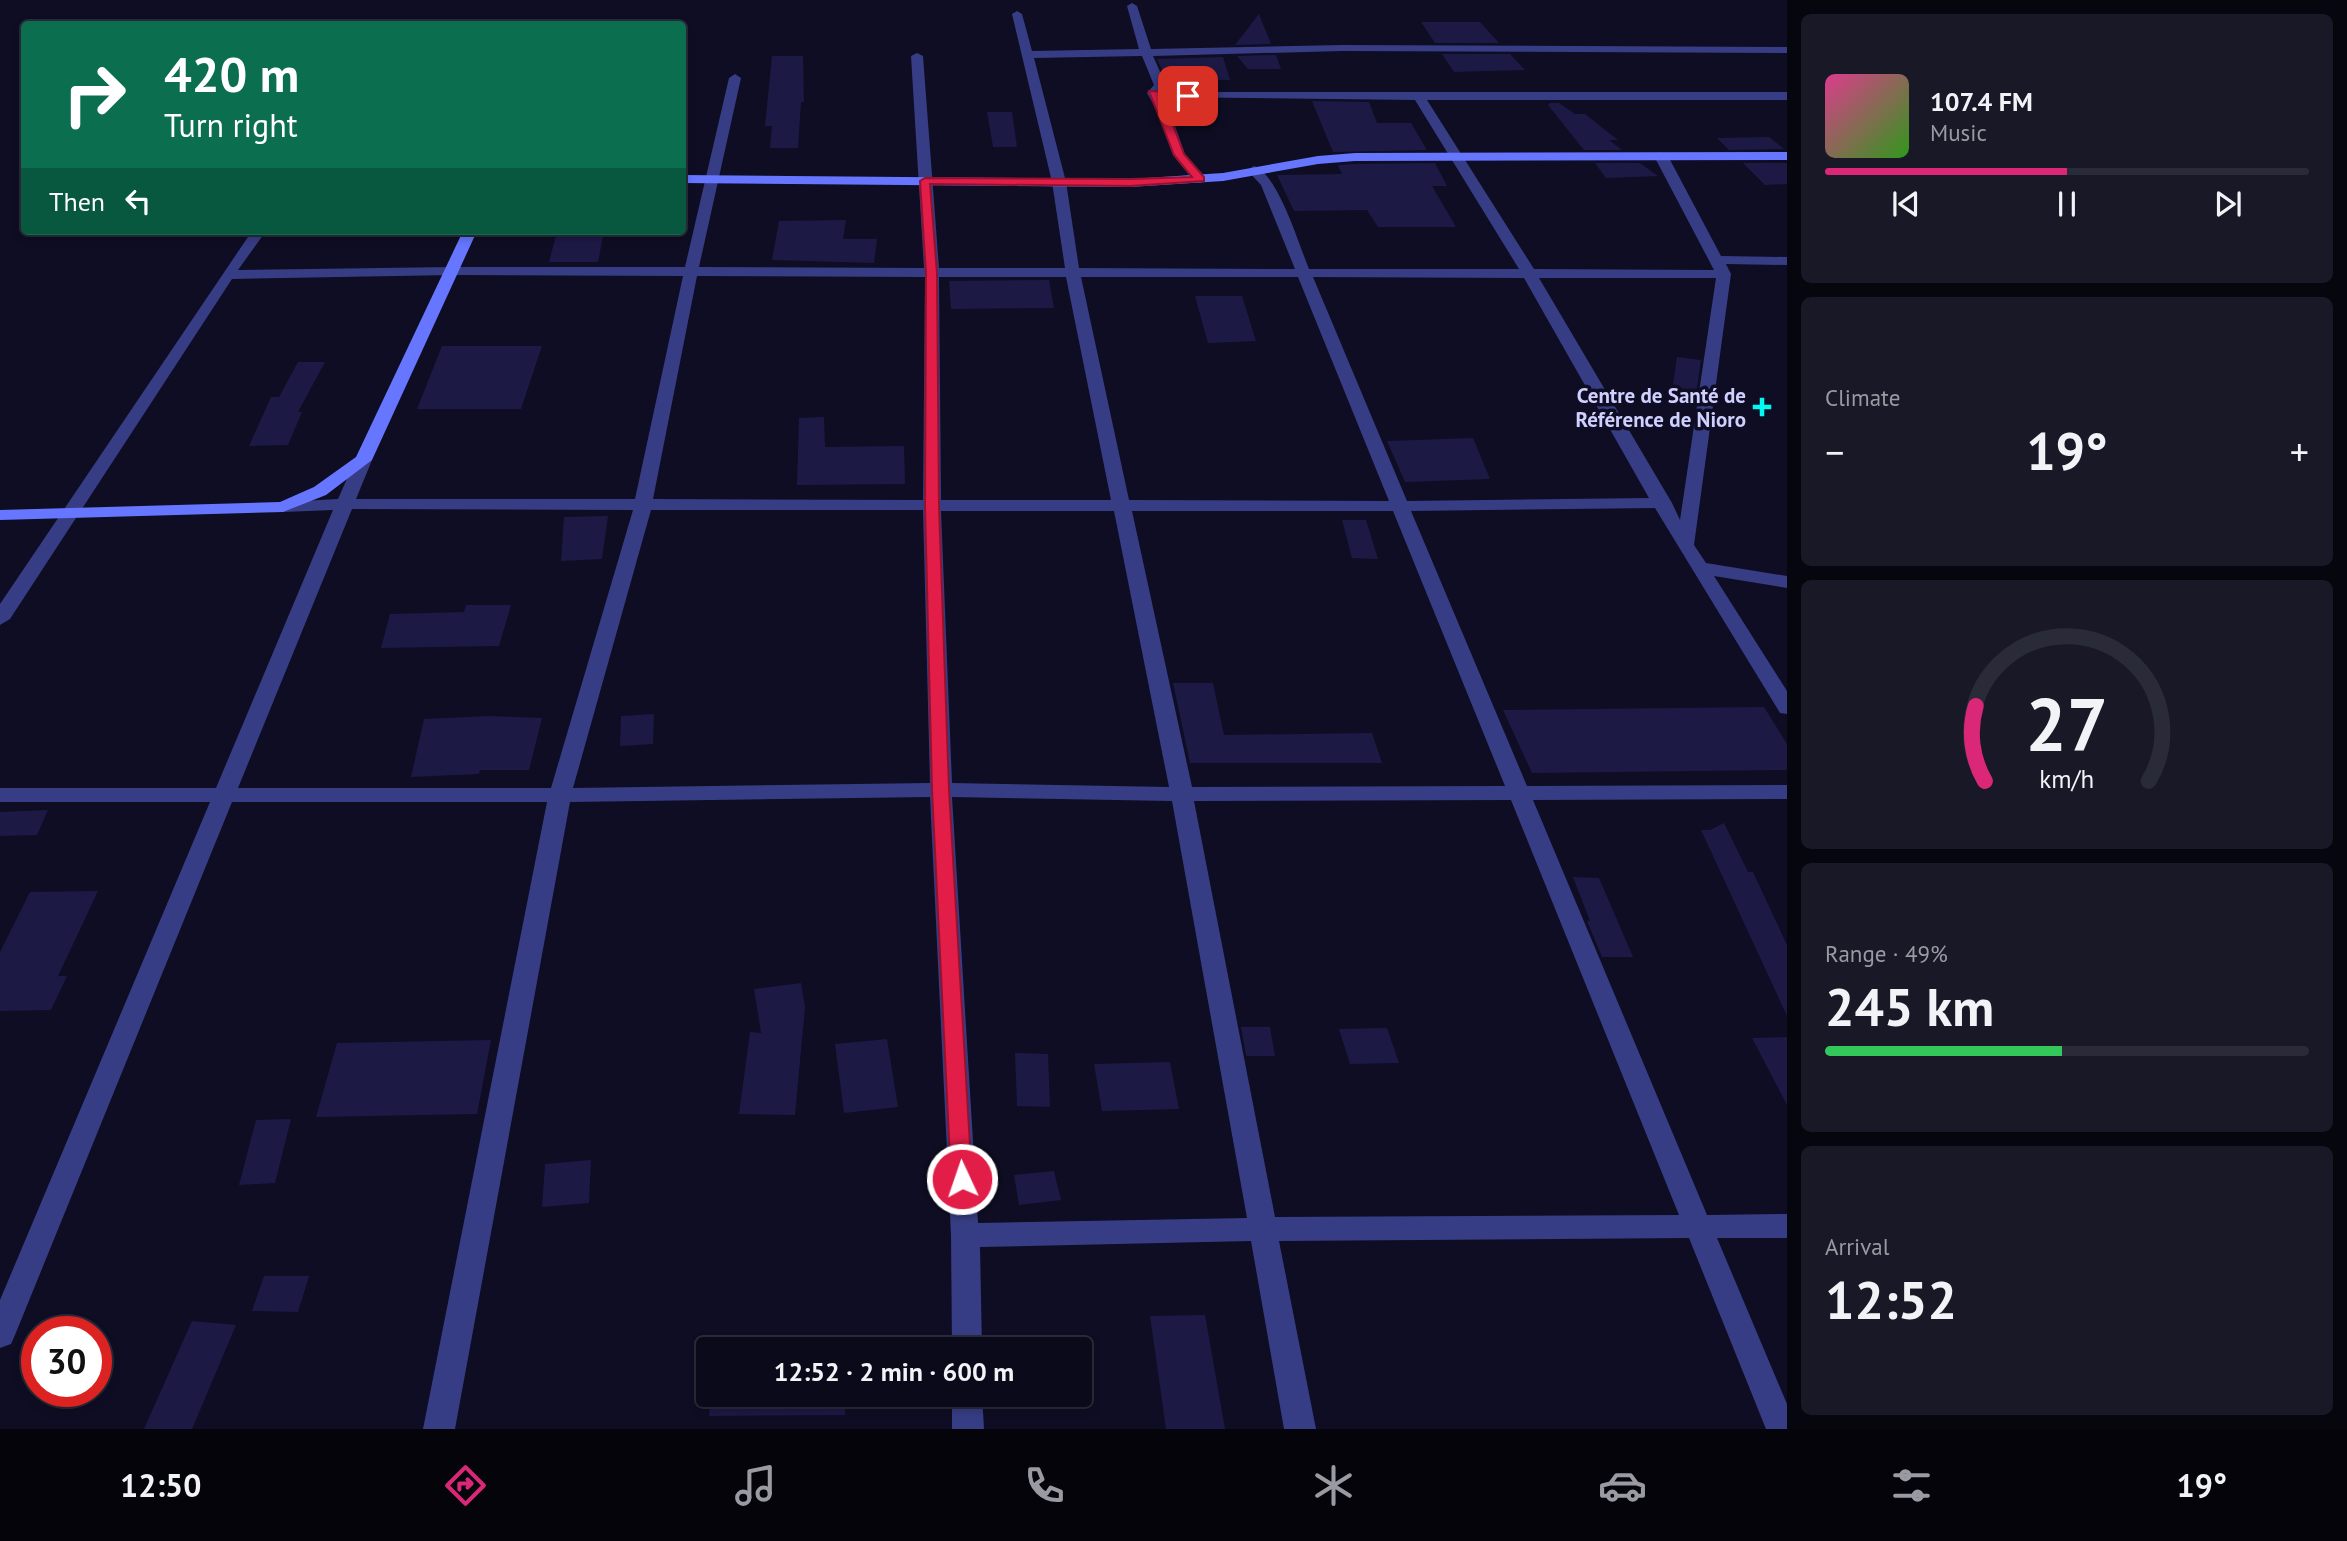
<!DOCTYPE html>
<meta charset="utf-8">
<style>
:root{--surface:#0a0a1a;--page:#181827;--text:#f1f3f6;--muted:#999aa2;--line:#2a2b39;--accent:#db2777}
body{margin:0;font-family:"PT Sans",sans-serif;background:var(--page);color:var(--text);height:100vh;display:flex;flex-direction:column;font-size:26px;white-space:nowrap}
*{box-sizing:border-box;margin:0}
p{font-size:23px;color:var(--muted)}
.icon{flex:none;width:38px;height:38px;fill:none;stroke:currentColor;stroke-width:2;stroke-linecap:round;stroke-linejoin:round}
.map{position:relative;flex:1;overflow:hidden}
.sheet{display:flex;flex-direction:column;gap:14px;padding:14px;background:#06060e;width:560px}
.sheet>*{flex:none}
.top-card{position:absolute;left:21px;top:21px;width:665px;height:214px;border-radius:7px;box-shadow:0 4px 10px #0003,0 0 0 2px var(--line);background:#0b6e4f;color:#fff;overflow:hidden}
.speed{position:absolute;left:21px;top:1316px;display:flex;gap:14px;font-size:35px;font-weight:700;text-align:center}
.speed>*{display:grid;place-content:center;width:91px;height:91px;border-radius:50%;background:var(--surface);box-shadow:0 4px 10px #0003,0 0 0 2px var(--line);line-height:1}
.speed .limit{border:10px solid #d22;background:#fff;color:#111}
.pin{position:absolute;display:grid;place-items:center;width:60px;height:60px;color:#fff;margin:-30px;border-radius:14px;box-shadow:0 4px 10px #0006}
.me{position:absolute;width:77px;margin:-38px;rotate:357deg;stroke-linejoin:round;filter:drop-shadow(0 0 5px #0008)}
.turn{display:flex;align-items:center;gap:24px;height:147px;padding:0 28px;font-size:32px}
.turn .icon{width:91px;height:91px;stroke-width:2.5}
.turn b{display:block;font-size:49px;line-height:60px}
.then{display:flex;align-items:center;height:66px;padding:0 28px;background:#0003;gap:14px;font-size:26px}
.big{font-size:52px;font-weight:700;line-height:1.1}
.sheet .widget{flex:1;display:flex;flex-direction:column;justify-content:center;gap:10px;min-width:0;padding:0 24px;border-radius:10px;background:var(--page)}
.sheet .dial{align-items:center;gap:0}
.dial svg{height:182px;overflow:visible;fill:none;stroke:var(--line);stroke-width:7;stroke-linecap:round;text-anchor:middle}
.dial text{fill:var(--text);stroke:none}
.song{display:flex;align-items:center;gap:21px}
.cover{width:84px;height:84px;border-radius:10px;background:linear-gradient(135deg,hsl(330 70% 55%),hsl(110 70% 35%))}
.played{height:7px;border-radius:4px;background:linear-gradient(90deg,var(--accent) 50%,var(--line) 50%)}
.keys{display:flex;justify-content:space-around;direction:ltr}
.heat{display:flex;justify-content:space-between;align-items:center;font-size:38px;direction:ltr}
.charge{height:10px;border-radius:5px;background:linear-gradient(90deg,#34c759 49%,var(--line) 0)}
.trip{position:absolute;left:696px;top:1337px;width:396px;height:70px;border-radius:7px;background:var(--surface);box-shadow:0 4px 10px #0003,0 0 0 2px var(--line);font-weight:700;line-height:70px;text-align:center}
.menu{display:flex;height:112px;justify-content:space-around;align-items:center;background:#04040a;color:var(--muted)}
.menu .icon{width:49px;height:49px}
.menu .on{color:var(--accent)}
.menu b{font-size:32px;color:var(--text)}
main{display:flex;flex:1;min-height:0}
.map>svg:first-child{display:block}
.building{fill:#1c1945}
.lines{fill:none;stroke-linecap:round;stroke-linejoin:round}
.street{fill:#373d84;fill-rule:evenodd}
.secondary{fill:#6676ff;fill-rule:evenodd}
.route{fill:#e11d48;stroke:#92132f;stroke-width:2}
.poi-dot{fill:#00faf4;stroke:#0e0d23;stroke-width:2.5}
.labels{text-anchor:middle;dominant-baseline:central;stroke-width:7;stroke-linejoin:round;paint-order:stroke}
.far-poi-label{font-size:21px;font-weight:bold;fill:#cfd0ff;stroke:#0e0d23;text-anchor:end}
</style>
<main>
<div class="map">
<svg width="1787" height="1429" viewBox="0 0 1787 1429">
<rect width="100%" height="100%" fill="#0e0d23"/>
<!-- building -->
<g class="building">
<path d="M1259,14L1271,44L1235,45Z"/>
<path d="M1421,22H1480L1499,43H1435Z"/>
<path d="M1442,54H1510L1525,70L1454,72Z"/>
<path d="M1276,55L1281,69H1248L1237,56Z"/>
<path d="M772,56H803L804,102H801L798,148H770L772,126H765Z"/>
<path d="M1223,57L1230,80L1166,79L1157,59Z"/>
<path d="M1312,101L1369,102L1377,123H1411L1427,150L1333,152Z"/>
<path d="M1550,103H1559L1575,114H1585L1618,140H1609L1622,150H1584L1548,105Z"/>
<path d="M987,112H1012L1017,147H993Z"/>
<path d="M1769,137L1784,149L1729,150L1717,138Z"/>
<path d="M1435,163L1447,186H1432L1456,227H1378L1367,210L1294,211L1277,175L1342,174L1338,165L1355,164Z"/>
<path d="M1595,163H1640L1658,176L1606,178Z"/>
<path d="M1743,163H1787V184L1765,185Z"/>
<path d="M846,220L843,239H877L874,263L772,260L779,221Z"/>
<path d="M557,231H604L598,262H549Z"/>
<path d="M1049,280L1054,308L951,309L949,281Z"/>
<path d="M1195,296H1242L1256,341L1208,343Z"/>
<path d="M442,346H542L521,409H417Z"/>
<path d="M1677,357L1701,360L1696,395L1672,391Z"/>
<path d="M298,362H325L298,412H302L288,445L249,446L271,397H279Z"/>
<path d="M824,417L825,447L904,446L905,484L797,485L799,418Z"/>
<path d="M1473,438L1490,479L1405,482L1387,441Z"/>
<path d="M608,516L602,559L561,561L564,517Z"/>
<path d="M1342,520H1366L1378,559L1352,558Z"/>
<path d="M466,605H511L499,646L381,648L390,614L464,612Z"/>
<path d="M1173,683H1213L1224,735L1372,733L1382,763H1190Z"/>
<path d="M1764,707L1787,744V770L1532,773L1503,710Z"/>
<path d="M654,714L653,744L620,746L621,716Z"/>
<path d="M489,716L542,718L529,770H480L479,774L411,777L424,719Z"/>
<path d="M48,810L37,835L0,836V812Z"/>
<path d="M1724,823L1748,872H1753L1787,945V1016L1701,830H1710Z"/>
<path d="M1573,877L1599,878L1633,957H1602L1587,921H1590Z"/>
<path d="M98,891L58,976H67L51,1010L0,1011V952L30,892Z"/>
<path d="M801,983L805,1007L795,1115L739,1114L750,1032L761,1033L754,989Z"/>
<path d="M1241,1027H1270L1275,1056H1246Z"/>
<path d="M1387,1028L1399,1063L1350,1064L1339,1029Z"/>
<path d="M1787,1037V1105L1752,1038Z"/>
<path d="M887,1039L898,1107L844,1113L835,1044Z"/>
<path d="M491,1040L477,1114L316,1117L337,1043Z"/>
<path d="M1015,1053L1048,1054L1050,1107L1017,1106Z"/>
<path d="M1170,1062L1179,1109L1102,1111L1094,1064Z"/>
<path d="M291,1119L275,1183L239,1185L256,1120Z"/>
<path d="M591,1160L589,1203L542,1207L545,1164Z"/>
<path d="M1054,1171L1061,1200L1019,1205L1014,1175Z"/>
<path d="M264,1276H309L298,1312L252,1311Z"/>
<path d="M1205,1315L1225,1429H1166L1150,1316Z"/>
<path d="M192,1321L236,1325L192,1429H144Z"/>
<path d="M847,1339L846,1349H715V1340Z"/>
<path d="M711,1395H846L845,1415L709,1416Z"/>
</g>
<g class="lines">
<!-- street -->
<g class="street">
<path d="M1132,3L1137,6L1151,49L1342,45L1787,47V53L1342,51L1153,56L1166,85L1162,90L1188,92H1787V100H1427L1534,269L1714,270L1654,156L1661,152L1668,156L1721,256L1787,257V265L1726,264L1731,274L1694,545L1706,563L1787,576V588L1714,576L1787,691V714L1780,713L1777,708L1655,508L1411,511L1527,786L1787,785V799L1533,800L1707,1215L1787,1214V1238H1717L1787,1404V1429H1766L1689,1238L1279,1241L1316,1429H1284L1251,1241L980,1247L982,1349H952L951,1235L930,797L570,802L455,1429H423L547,802H232L15,1335L11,1344L0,1348V1300L210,802H0V788H216L333,510L283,512L274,507L283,502L338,499L357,456H369L372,460L356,499H635L683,276L452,275L232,279L10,619L0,625V604L252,231H266L238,270L452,267H685L729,78L735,74L741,78L699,267L924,268L911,56L917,53L923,56L939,268H1065L1052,182L1012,14L1017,11L1022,14L1032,51L1139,49L1127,6ZM1142,56L1154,85L1147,93L1158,112L1173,155L1195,182L1200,183L1207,179L1185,154L1170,112L1162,97L1415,100L1519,269H1309C1299,245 1278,174 1254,166L1247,170L1261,185L1295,269L1079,268L1066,182L1034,58ZM697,276L925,277L923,500L653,499ZM939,277H1066L1111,500H941ZM1081,277H1298L1389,501L1129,500ZM1313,277L1524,278L1649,498L1407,501ZM1539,278H1716L1680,520L1672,503ZM352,509L633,510L551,788H238ZM651,510H923L930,783L573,788ZM941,511H1114L1169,787L952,783ZM1132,511H1393L1505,786L1192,787ZM952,797L1172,801L1247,1218L978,1223ZM1511,800L1679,1215L1275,1217L1194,801Z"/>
<path d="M952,1395H982L984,1429H952Z"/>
</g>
<!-- secondary -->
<g class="secondary">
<path d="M1787,152V160L1355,161L1318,164L1223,181L1130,187L682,183V175L1130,179L1223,173L1318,156L1355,153Z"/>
<path d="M463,231H477L372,460L326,495L283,512L0,520V510L280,502L314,487L356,457Z"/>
</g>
</g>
<!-- route -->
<path class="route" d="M1149,91L1188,93L1193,96L1188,99L1159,96L1168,112L1184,154L1204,177V181L1130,186L930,184L937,273L939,506L949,790L972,1179L969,1185L962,1188L954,1185L951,1179L932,790L925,506L926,273L920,181L925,178L1130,179L1192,177L1174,155Z"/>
<!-- markers -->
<path class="poi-dot" d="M1758.5 396.5h7v7h7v7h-7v7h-7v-7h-7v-7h7z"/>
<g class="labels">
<!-- far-poi labels -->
<g class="far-poi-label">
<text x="1746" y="395">Centre de Santé de<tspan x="1746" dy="24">Référence de Nioro</tspan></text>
</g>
</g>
</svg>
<div class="speed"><div class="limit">30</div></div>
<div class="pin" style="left:1188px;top:96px;background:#d93025"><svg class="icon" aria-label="arrive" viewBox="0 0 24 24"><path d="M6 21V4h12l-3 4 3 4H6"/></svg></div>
<svg class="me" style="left:962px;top:1179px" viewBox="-20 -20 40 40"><circle r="17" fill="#e11d48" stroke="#fff" stroke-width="3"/><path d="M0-11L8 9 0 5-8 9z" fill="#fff"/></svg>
<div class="trip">12:52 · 2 min · 600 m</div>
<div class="top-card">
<div class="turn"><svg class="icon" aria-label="right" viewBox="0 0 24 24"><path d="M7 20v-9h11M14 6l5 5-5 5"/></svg><div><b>420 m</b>Turn right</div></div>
<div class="then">Then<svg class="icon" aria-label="left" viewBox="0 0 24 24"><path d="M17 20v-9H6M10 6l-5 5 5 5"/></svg></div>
</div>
</div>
<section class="sheet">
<div class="widget">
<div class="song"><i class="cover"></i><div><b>107.4 FM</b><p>Music</p></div></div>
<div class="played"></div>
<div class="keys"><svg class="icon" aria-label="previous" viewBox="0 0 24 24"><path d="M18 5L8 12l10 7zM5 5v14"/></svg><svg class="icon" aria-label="pause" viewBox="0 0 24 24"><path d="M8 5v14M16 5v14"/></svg><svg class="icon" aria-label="next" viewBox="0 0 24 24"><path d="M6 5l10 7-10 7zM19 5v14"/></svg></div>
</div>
<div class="widget"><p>Climate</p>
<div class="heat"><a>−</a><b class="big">19°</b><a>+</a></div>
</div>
<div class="widget dial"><svg viewBox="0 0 100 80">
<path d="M14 69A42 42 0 1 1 86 69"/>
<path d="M14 69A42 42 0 0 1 10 36" stroke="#db2777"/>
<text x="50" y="56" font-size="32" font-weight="700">27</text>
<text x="50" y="72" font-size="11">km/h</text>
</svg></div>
<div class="widget"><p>Range · 49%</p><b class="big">245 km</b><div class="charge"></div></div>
<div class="widget"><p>Arrival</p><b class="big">12:52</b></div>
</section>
</main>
<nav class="menu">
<b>12:50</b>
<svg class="icon on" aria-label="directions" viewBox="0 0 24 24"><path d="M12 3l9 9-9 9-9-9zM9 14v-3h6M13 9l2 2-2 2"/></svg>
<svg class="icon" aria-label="music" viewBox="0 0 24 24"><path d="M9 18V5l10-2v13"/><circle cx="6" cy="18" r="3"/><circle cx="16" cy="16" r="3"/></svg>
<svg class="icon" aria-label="phone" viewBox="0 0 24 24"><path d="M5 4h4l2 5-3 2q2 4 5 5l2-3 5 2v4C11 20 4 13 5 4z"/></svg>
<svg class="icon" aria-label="climate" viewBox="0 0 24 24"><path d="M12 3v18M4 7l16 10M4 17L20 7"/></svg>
<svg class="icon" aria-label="car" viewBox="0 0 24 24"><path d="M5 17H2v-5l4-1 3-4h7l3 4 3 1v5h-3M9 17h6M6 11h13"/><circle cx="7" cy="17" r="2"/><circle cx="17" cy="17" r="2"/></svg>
<svg class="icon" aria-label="filters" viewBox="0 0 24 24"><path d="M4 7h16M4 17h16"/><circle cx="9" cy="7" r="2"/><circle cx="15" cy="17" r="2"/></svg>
<b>19°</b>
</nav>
